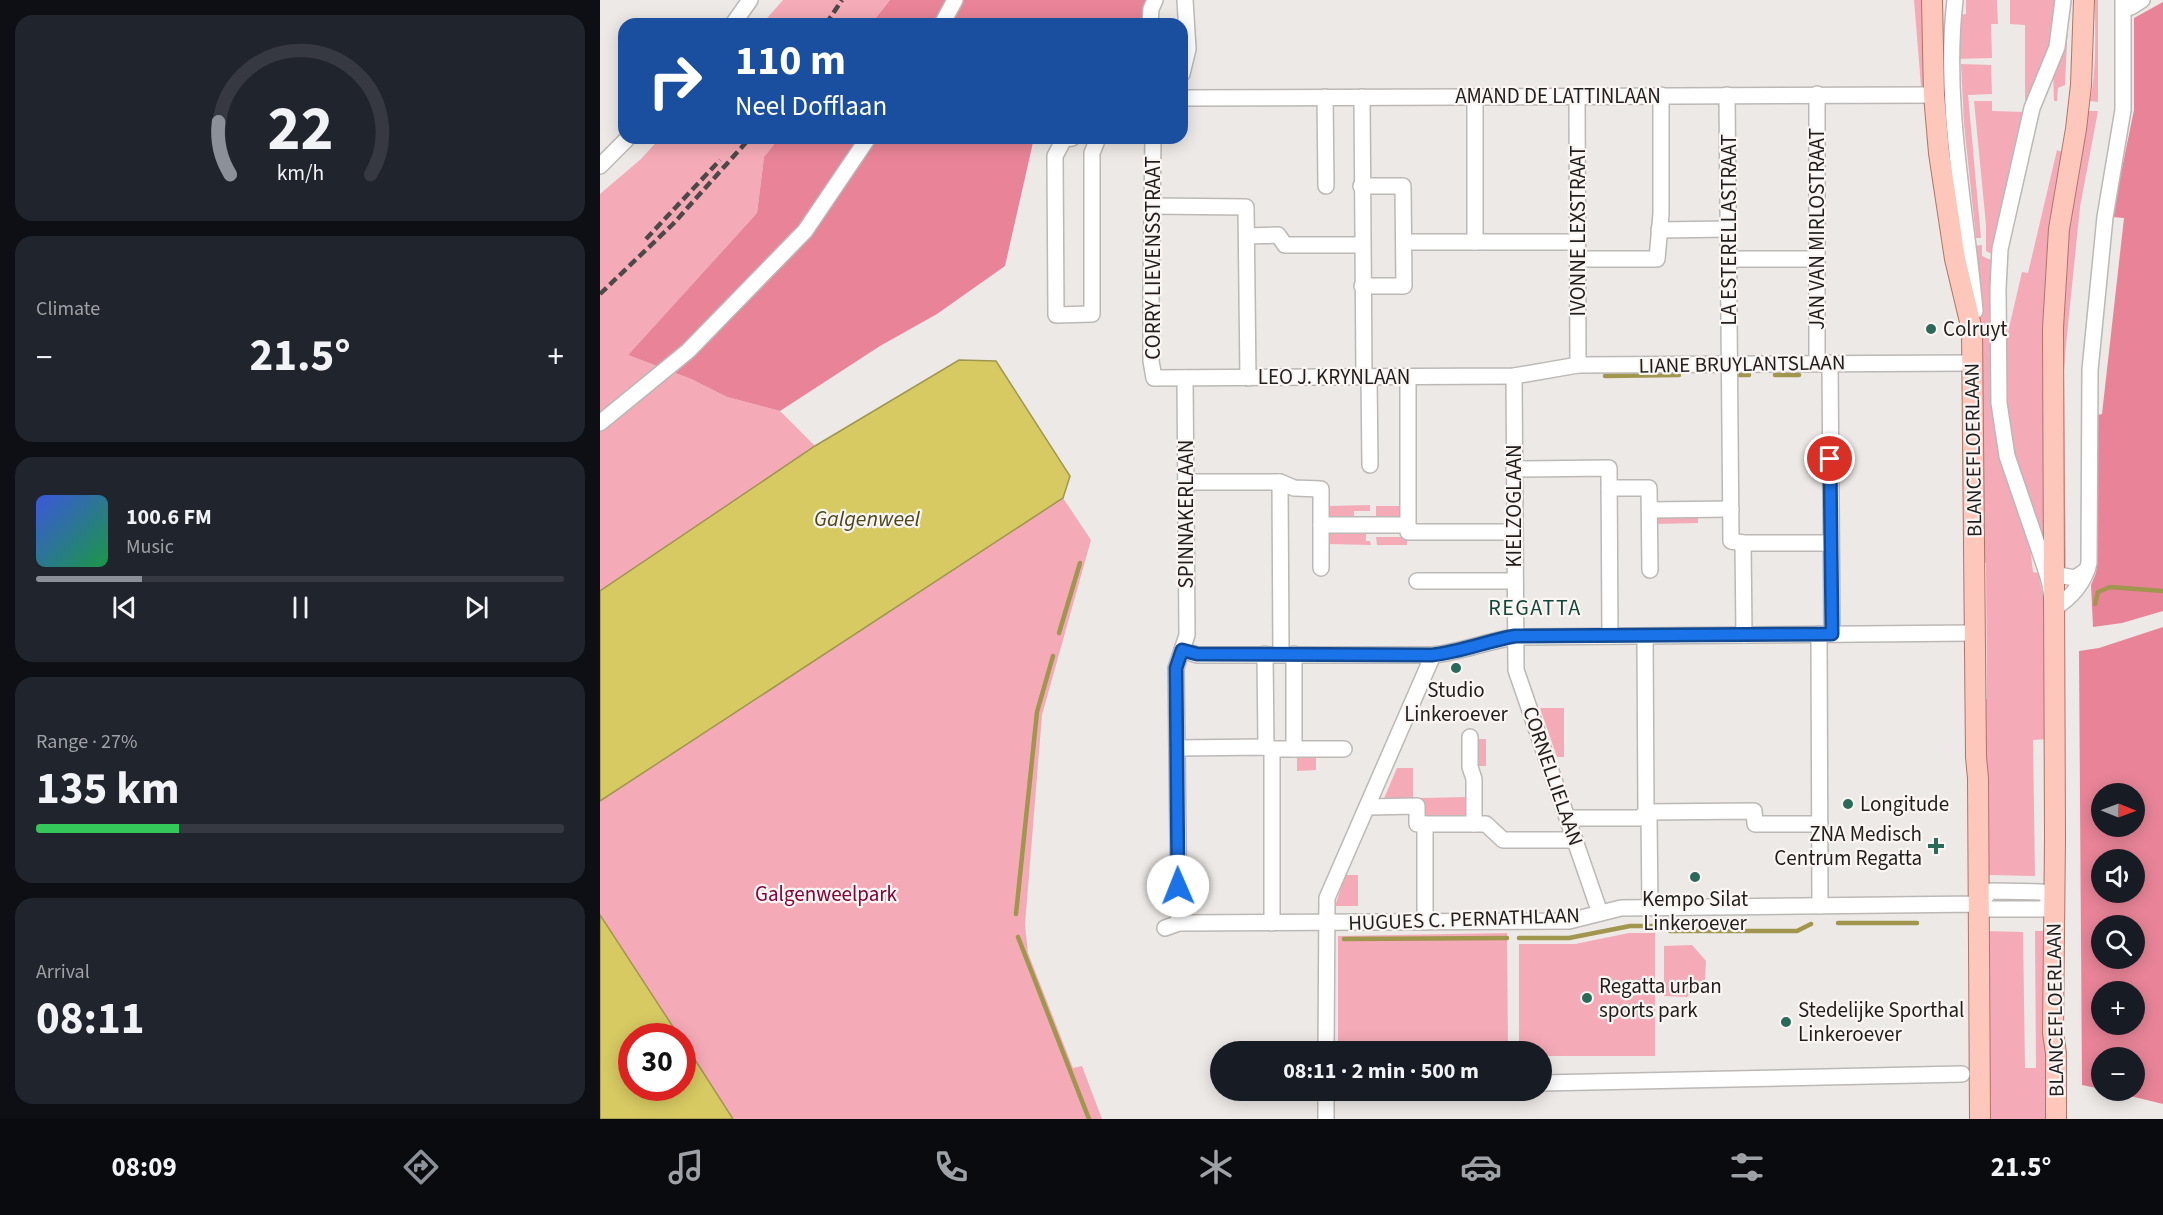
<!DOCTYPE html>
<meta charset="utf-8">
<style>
:root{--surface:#171b24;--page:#20242c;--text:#f1f3f6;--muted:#9ea1a6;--line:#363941;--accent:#8c9099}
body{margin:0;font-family:"Source Sans 3",sans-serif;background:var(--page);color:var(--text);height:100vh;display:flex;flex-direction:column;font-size:22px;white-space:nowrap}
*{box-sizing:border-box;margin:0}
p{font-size:20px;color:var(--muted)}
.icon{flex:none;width:33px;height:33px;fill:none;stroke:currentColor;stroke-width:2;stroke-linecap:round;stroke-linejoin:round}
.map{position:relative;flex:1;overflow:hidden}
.panel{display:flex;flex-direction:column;gap:15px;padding:15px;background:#0d0f14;width:600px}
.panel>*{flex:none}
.hud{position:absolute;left:18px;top:18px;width:570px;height:126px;border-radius:18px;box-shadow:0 3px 15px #0003;background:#1a4fa0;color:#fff;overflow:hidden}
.needle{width:39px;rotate:91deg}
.buttons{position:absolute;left:1491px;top:783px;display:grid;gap:12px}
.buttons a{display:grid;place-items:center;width:54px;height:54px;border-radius:50%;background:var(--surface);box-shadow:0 3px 15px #0003;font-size:30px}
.speed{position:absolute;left:18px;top:1023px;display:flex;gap:12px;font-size:30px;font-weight:700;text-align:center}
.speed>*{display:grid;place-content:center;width:78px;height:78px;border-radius:50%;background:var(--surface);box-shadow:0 3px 15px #0003;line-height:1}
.speed .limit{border:9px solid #d22;background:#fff;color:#111}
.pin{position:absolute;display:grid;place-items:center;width:51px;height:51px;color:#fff;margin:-26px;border:3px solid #fff;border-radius:50%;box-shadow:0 2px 6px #0007}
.me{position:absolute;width:66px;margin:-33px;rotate:359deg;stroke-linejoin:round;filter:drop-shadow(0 0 4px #0008)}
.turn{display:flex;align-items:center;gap:21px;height:126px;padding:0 18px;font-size:27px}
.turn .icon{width:78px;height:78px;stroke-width:2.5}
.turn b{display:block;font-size:42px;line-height:51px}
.big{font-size:45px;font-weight:700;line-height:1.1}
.panel .card{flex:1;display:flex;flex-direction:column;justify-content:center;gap:9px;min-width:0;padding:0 21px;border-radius:18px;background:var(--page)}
.panel .dial{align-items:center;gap:0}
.dial svg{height:156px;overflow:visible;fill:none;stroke:var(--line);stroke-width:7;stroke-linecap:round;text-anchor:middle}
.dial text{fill:var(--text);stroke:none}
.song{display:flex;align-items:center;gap:18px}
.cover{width:72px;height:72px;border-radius:9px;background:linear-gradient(135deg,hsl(230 70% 55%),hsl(140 70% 35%))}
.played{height:6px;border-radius:3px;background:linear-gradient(90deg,var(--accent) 20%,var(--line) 20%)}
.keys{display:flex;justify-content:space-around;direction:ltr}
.heat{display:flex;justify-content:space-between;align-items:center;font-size:33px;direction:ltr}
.charge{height:9px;border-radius:4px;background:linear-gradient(90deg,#34c759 27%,var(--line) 0)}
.trip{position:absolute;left:610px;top:1041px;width:342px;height:60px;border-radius:30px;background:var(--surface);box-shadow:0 3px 15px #0003;font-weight:700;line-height:60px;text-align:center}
.dock{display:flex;height:96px;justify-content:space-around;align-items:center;background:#090b0e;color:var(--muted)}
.dock .icon{width:42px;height:42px}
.dock .current{color:var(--accent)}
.dock b{font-size:27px;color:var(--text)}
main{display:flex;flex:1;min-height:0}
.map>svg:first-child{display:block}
.green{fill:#f4abb7}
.forest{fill:#e98498;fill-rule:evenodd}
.water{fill:#d7ca63;stroke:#a0964e;stroke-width:1.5}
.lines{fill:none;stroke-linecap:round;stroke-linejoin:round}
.stream{stroke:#a0964e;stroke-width:4.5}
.minor-casing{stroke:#bcb8b5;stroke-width:18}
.major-casing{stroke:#b07468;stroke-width:22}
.minor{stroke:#fff;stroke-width:15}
.major{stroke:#fec7bc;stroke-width:20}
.rail{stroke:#4c4948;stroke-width:4.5;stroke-dasharray:9 4.5;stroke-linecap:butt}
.route-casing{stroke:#114b97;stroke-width:15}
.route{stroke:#1a73e8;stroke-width:10}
.poi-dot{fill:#296a59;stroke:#fbf6f3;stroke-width:2}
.labels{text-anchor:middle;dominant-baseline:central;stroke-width:4.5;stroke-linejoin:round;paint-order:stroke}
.street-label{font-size:21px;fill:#201e1d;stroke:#fbf6f3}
.poi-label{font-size:21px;fill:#201e1d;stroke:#fbf6f3;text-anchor:start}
.park-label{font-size:21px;fill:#840236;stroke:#fbf6f3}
.water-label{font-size:22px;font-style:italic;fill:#4b461b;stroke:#fbf6f3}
.neighbourhood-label{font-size:22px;letter-spacing:1.5px;fill:#11473a;stroke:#fbf6f3}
</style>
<main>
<section class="panel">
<div class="card dial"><svg viewBox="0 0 100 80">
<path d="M14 69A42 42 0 1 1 86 69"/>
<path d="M14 69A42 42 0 0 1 8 42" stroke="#8c9099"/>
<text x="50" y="56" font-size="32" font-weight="700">22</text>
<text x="50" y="72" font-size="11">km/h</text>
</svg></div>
<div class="card"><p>Climate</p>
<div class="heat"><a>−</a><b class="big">21.5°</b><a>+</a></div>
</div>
<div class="card">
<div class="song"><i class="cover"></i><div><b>100.6 FM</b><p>Music</p></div></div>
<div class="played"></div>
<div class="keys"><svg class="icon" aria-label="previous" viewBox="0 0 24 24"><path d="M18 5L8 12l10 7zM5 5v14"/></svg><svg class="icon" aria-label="pause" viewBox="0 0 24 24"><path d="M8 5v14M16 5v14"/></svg><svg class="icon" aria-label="next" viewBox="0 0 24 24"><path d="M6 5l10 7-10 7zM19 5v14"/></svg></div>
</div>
<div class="card"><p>Range · 27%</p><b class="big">135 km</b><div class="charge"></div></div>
<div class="card"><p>Arrival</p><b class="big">08:11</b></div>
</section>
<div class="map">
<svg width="1563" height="1119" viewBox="0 0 1563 1119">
<rect width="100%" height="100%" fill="#ede9e6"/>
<!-- green -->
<g class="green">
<path d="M183,0H290L271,24H162Z"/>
<path d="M1314,0H1327L1326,86H1321Z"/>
<path d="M1366,0H1397L1398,24H1391L1392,58L1356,59L1358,15L1366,14Z"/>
<path d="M1410,0H1458L1450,47L1427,104H1425V25L1410,24Z"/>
<path d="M1469,0L1465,85L1458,88L1457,101H1454L1453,71Z"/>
<path d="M1495,0H1498V102L1490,101C1497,69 1495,33 1495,0Z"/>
<path d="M1361,64L1391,65L1392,94L1368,95L1381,238H1376L1364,124Z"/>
<path d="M1374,101H1392V111L1425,112L1394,255L1386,251V225Z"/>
<path d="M1488,111H1498L1480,207L1466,345L1464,371L1466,571L1462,568L1460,373L1469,204Z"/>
<path d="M60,138H179L164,157L157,213L28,355L91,379L127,397L180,411L215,446L0,591V194L41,159Z"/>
<path d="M1457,150L1464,153L1454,197L1449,255L1445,547L1407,439L1405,345L1422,272L1428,273Z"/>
<path d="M1382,245V256L1393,261L1395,400L1430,547L1433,572L1438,573L1445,605L1447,739L1433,740L1435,876L1389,875L1384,700L1387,699L1386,563H1383L1380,310L1373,246Z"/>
<path d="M463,498L491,540L442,715L425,925L428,953L473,1068L482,1066L502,1119H133L83,1041L82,1036H79L0,915V801Z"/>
<path d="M770,505V511H754V517H728V506Z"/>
<rect x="776" y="506" width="31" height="11"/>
<path d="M1098,517V523L1055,524V518Z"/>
<path d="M728,532H766V541H770L771,545L728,544Z"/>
<path d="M776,537H807V545H777Z"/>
<path d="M940,708H964V757H957Z"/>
<rect x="873" y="739" width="13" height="27"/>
<path d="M697,754H716V770L697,771Z"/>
<path d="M797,768H813V803H782Z"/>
<path d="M870,797V820H821V798Z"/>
<path d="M745,875H758V906H735Z"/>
<path d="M1385,931L1423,932L1425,1068H1436L1435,931H1443V1032L1449,1053L1450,1119H1386Z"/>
<path d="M907,933L908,1051H738V936Z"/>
<path d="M1029,933H1055V1056H942V1052L919,1051V944H975Z"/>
<path d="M1092,945L1106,961L1105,981L1087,997L1064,996V946Z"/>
</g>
<!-- forest -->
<g class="forest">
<path d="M290,0H546L541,24H271Z"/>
<path d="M1563,2V611L1522,623L1493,627L1491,585L1496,573L1497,563V415L1502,414L1524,218L1512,217L1534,110V18Z"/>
<path d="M179,138H434L405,266L337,314L280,346L180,411L127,397L91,379L28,355L157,213L164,157Z"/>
<path d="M1563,627V1104L1510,1091L1534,1090V1058H1502L1501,1089L1482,1085L1479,651L1499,648ZM1502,794H1534V826H1502ZM1502,860H1534V892H1502ZM1502,926H1534V958H1502ZM1502,992H1534V1024H1502Z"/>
</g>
<!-- water -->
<g class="water">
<path d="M359,360L396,361L470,476L463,498L0,801V591L215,446Z"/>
<path d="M0,915L79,1036H32V1088H82L83,1041L133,1119H0Z"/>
</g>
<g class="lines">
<!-- stream -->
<g class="stream">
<path d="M1137,375H1149"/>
<path d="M1175,375H1199"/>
<path d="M1005,376L1079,375"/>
<path d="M1495,604L1498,592L1510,587L1563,591"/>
<path d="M459,633L480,563"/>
<path d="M416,914L437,712L453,656"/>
<path d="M1238,923H1317"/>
<path d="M1070,931H1197L1211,924"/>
<path d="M418,937L489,1119"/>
<path d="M919,938H969L1030,926H1055"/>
<path d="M744,939L907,938"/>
</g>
<defs>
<g id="minor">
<path d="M1355,0C1343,103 1366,208 1375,311"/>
<path d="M1463,0L1457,47L1432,108L1400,249L1398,289L1399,403L1407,456L1445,567L1450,584L1453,609C1471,598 1484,584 1489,563L1490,370L1505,217L1523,110V0"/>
<path d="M1524,7H1531L1542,0"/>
<path d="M133,24L150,0"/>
<path d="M342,24L355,0"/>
<path d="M550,24L551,9L555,0"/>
<path d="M582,74L588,49L585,0"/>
<path d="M1217,94V363"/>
<path d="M1127,95L1131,541L1143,543H1231"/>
<path d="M977,96L978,365"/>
<path d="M725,97L726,186"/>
<path d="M762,97L764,377"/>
<path d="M875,97V242"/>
<path d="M582,98L1334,95"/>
<path d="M472,138L464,139L455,156L456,315L492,314V153L498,138"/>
<path d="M553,138L551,289V361L554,378L914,376L978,365L1372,363"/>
<path d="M0,166L28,138"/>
<path d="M761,186H803L804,286H762"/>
<path d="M552,206L646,207L648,378"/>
<path d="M1059,230L1129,229"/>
<path d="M647,236L678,235L685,245H762"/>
<path d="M804,242H978"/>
<path d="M978,259H1057L1061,214V95"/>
<path d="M1129,259H1217"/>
<path d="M1230,363L1232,634"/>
<path d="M914,376L916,670L1000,913"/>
<path d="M769,377L770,465"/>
<path d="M808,377V532H914"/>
<path d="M0,423L88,351L205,231L268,138"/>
<path d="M914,469L1009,468L1010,636"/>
<path d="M586,482H680L694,488L721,489V568"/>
<path d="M680,482L681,654"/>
<path d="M1009,488H1049L1050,570"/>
<path d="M1050,510L1131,509"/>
<path d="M721,525H808"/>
<path d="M1143,543L1144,635"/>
<path d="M1453,574L1475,578L1487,570"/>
<path d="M817,581H915"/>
<path d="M1219,634L1220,906"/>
<path d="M1045,636L1046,812L1049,818L1050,907"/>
<path d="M582,650L597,655H833C861,652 887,641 915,637L1374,633"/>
<path d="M665,654L666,747"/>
<path d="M694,654V749"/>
<path d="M870,737V767L874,779V824H886L903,840H975"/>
<path d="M577,748L666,747L672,749"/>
<path d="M767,807L817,806V824H825"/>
<path d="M1046,812L1154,811L1155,824H1220"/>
<path d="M968,818H1040L1046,812"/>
<path d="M825,922V824H874"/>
<path d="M579,923L576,668L587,635L585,378"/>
<path d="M672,923V749H744"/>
<path d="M565,928L579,923L969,921L1021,908L1378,904L1390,909H1442L1454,900L1442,892L1391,891L1378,904"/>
<path d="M726,1052L727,898L833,655"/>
<path d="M942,1083L1362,1074"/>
<path d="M726,1090V1119"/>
</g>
<g id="major">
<path d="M1332,0L1334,95L1339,153L1355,259L1372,330L1376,757L1378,778L1380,1119"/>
<path d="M1456,1119V1053L1453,1033L1455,838L1453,328L1459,229L1476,129L1481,85L1484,0"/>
</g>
</defs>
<!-- minor casing -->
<use href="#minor" class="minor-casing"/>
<!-- major casing -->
<use href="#major" class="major-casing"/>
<!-- minor -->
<use href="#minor" class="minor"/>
<!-- major -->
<use href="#major" class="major"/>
<!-- rail -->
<g class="rail">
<path d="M226,24L242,0"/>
<path d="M46,239L120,160"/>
<path d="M0,294L73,224L150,138"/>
</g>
</g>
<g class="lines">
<defs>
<path id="route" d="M578,886L576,668L582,650L597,654L832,655C861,652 887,641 915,636L1232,634L1230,459"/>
</defs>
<!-- route casing -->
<use href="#route" class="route-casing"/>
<!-- route -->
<use href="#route" class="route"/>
</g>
<!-- markers -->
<g class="poi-dot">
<circle cx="1331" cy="329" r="6"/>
<circle cx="856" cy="668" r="6"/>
<circle cx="1248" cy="804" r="6"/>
<path d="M1333 837h6v6h6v6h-6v6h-6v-6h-6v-6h6z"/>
<circle cx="1095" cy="877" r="6"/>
<circle cx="987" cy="998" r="6"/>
<circle cx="1186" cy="1022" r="6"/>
</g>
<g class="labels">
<!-- street labels -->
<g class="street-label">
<text x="958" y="96">AMAND DE LATTINLAAN</text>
<text transform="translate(1217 229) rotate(-90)">JAN VAN MIRLOSTRAAT</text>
<text transform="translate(1129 230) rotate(-90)">LA ESTERELLASTRAAT</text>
<text transform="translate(978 231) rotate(-90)">IVONNE LEXSTRAAT</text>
<text transform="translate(553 258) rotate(-90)">CORRY LIEVENSSTRAAT</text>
<text transform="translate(1142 364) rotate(-1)">LIANE BRUYLANTSLAAN</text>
<text x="734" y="377">LEO J. KRYNLAAN</text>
<text transform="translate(1373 450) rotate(-91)">BLANCEFLOERLAAN</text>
<text transform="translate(914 506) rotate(-90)">KIELZOGLAAN</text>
<text transform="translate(586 514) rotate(-90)">SPINNAKERLAAN</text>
<text transform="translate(953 776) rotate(71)">CORNELLIELAAN</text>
<text transform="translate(864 919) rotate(-2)">HUGUES C. PERNATHLAAN</text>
<text transform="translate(1455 1010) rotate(-91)">BLANCEFLOERLAAN</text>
</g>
<!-- poi labels -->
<g class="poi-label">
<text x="1343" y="329">Colruyt</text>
<text x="856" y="690" text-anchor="middle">Studio<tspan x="856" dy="24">Linkeroever</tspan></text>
<text x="1260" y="804">Longitude</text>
<text x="1322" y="834" text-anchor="end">ZNA Medisch<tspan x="1322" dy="24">Centrum Regatta</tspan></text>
<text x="1095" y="899" text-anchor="middle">Kempo Silat<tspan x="1095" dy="24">Linkeroever</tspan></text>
<text x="999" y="986">Regatta urban<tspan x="999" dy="24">sports park</tspan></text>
<text x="1198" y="1010">Stedelijke Sporthal<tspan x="1198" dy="24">Linkeroever</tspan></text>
</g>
<!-- park labels -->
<g class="park-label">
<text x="226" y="894">Galgenweelpark</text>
</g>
<!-- water labels -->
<g class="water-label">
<text x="267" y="519">Galgenweel</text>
</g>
<!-- neighbourhood labels -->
<g class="neighbourhood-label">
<text x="935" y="608">REGATTA</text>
</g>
</g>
</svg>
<div class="buttons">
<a><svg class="needle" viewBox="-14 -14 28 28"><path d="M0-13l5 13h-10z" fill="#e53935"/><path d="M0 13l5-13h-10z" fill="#9ea1a6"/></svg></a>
<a><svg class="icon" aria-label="sound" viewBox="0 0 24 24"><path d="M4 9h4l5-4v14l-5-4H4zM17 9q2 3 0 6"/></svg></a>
<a><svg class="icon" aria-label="search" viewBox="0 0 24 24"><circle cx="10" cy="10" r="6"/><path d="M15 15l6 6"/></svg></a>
<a>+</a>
<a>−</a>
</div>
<div class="speed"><div class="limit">30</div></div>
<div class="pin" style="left:1230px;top:459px;background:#d93025"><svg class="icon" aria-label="arrive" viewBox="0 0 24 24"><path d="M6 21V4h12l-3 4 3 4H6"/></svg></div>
<svg class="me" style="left:578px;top:886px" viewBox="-20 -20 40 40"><circle r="19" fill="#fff"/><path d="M0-13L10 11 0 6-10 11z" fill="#1a73e8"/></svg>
<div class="trip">08:11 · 2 min · 500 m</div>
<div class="hud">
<div class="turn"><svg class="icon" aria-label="right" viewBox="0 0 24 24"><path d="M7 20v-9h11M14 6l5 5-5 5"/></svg><div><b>110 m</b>Neel Dofflaan</div></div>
</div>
</div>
</main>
<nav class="dock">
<b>08:09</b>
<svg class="icon current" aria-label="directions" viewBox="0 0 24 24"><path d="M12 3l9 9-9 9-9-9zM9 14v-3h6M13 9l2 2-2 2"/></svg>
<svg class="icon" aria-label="music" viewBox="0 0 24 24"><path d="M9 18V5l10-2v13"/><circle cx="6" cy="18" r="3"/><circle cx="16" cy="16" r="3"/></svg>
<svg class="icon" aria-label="phone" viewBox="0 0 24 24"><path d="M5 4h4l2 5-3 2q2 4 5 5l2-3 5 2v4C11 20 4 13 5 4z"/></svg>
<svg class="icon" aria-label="climate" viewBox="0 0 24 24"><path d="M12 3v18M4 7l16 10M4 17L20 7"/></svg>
<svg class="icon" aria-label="car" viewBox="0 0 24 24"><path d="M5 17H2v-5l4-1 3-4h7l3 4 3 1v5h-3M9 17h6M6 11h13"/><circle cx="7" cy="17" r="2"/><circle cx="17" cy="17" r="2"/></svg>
<svg class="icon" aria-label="filters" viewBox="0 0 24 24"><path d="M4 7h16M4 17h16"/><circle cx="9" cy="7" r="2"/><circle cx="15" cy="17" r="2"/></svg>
<b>21.5°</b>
</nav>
